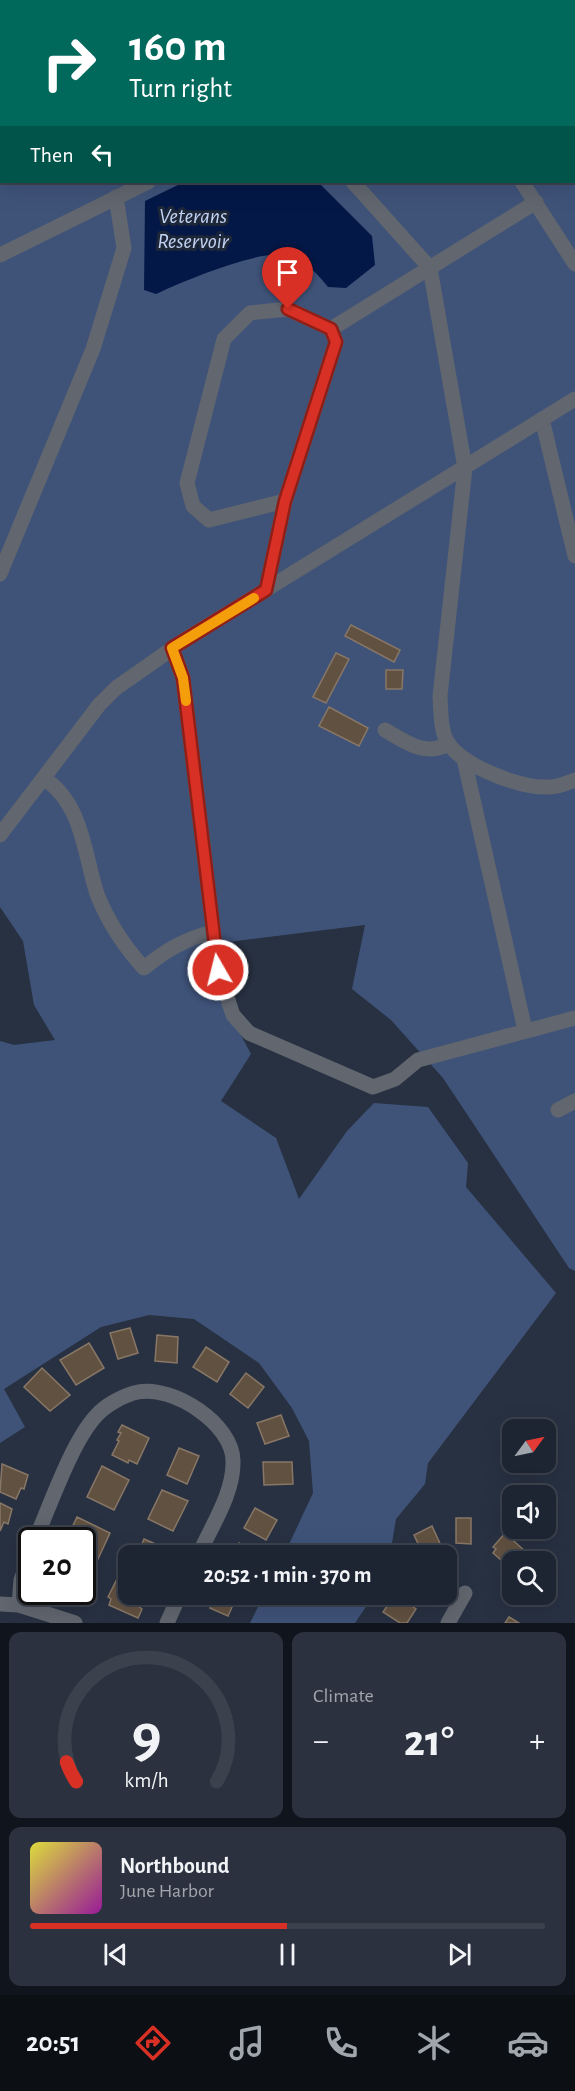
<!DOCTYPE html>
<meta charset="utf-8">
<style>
:root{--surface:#1e2532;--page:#2b313e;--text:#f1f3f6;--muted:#a1a5ac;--line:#3c424d;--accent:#d93025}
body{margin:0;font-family:"Alegreya Sans",sans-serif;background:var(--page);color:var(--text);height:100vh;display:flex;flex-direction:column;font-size:22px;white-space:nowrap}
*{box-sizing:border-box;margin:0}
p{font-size:20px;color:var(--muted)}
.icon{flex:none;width:33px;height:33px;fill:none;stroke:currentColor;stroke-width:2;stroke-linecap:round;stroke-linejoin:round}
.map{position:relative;height:1623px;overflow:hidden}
.side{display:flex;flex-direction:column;gap:9px;padding:9px;background:#10141c;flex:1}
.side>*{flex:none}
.guide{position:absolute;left:0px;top:0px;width:576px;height:183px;box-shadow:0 6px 24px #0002,0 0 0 2px var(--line);background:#00695c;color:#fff;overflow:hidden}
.needle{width:39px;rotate:57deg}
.fabs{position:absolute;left:502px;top:1419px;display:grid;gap:12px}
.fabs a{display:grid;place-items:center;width:54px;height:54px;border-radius:12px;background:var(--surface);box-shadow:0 6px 24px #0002,0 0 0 2px var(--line);font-size:30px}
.speed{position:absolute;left:18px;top:1527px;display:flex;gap:12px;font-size:30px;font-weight:700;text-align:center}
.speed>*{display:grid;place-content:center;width:78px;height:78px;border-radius:50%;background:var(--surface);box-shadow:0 6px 24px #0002,0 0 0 2px var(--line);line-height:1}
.speed .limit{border:3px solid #111;border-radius:9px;background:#fff;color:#111}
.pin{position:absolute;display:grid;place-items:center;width:51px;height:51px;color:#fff;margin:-62px -26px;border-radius:50% 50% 50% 0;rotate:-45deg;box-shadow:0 0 6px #0007}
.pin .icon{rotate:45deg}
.me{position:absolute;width:66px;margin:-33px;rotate:352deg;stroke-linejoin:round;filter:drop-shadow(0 0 4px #0008)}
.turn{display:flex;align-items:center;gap:21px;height:126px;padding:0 30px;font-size:27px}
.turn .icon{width:78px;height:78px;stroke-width:2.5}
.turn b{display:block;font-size:42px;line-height:51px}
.then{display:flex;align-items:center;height:57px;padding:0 30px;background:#0003;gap:12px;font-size:22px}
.big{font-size:45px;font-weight:700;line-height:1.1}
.side .tile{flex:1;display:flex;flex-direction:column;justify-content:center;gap:9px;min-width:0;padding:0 21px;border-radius:12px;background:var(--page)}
.side .dial{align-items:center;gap:0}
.dial svg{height:156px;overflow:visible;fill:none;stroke:var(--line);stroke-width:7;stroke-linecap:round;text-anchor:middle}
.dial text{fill:var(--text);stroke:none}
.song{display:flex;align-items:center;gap:18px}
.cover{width:72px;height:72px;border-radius:9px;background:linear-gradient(135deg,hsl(60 70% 55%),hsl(300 70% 35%))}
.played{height:6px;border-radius:3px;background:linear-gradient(90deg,var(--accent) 50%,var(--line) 50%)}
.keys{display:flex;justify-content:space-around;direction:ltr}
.heat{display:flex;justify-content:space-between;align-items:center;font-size:33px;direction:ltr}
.side .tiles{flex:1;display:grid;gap:9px;grid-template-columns:1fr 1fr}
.tile:last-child{grid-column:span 2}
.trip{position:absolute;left:118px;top:1545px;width:339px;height:60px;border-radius:12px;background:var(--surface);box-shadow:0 6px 24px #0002,0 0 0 2px var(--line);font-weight:700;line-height:60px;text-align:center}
.menu{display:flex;height:96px;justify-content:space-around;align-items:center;background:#0c0f14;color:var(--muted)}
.menu .icon{width:42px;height:42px}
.menu .current{color:var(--accent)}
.menu b{font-size:27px;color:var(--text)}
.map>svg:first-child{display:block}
.green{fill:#3f5379;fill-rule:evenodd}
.water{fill:#041848}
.building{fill:#615141;stroke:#876;stroke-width:1.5}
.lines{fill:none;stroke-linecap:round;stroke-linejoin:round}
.minor{stroke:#61666f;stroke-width:15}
.route-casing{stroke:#8d1f18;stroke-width:15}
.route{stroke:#d93025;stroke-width:10}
.slow{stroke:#f59e0b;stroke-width:10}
.labels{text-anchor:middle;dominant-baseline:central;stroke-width:6;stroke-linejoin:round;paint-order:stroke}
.water-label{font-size:22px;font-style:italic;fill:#c2d3f4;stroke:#1e2737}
</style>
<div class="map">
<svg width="575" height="1623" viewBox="0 0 575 1623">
<rect width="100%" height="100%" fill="#283142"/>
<!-- green -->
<g class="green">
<path d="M0,0H575V1271L569,1268L443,1078L391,1020L352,989L365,925L204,945L214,985L251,1054L221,1101L276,1138L299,1199L347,1131L374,1103L428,1107L468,1163L466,1187L556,1293L428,1463L425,1484L396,1519L390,1555H284L313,1493L309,1441L292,1408L259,1363L194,1319L149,1315L101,1327L4,1389L25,1427L0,1443V1041L14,1045L55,1040L34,1005L23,941L0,907ZM2,2H574V182H2Z"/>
<path d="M264,1595V1594L374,1595L355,1623H250Z"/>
</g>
<!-- water -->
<path class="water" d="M184,182H318L372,236L375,265L346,288L328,287C319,276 307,262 294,256C268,245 181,282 156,294L144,290L145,201Z"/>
<!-- building -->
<g class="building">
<path d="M351,625L400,650L394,662L345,636Z"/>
<path d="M336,653L349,659L326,703L313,697Z"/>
<path d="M386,670H403L402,689H386Z"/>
<path d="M329,707L368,728L359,746L319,726Z"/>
<path d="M130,1328L138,1353L118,1359L110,1333Z"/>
<path d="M157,1335L178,1337L177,1363L155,1361Z"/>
<path d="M89,1343L104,1368L76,1385L60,1360Z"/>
<path d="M206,1347L229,1362L217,1382L193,1367Z"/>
<path d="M42,1368L70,1395L50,1411L24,1387Z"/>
<path d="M246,1373L264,1387L248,1408L230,1394Z"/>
<path d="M281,1415L289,1436L265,1444L257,1423Z"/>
<path d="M122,1425L149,1438L137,1464L129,1460L128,1463L112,1455L119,1441L117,1440L121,1433L118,1432Z"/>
<path d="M179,1448L199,1456L187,1484L167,1475Z"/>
<path d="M263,1462H292L293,1484L264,1485Z"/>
<path d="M2,1464L28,1475L24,1489L21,1488L16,1499L0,1492Z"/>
<path d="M102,1466L129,1480L114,1510L87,1497Z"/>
<path d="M162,1490L188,1501L173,1531L148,1519Z"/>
<path d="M0,1503L12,1509L8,1524L4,1522L0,1531Z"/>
<path d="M255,1508L277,1520L266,1540L244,1528Z"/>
<path d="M77,1517L110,1533L98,1559L82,1551V1540H66Z"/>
<path d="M456,1518H471V1544L456,1543Z"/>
<path d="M432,1526L443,1550L432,1556H424L414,1535Z"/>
<path d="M505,1533L526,1552L518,1562H513L511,1569L493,1553L496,1549L493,1547Z"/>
<path d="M144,1539L167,1549L164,1556H137Z"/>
<path d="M239,1543L260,1554L259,1556H233Z"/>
<path d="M117,1579L129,1585V1594H142L138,1606L142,1609L138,1618L109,1605L111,1599L108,1597Z"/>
<path d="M513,1583V1594H539V1601H513Z"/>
<path d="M216,1594L237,1596L228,1616L210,1608Z"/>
<path d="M395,1595L416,1609L407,1623H400L383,1612Z"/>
<path d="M509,1617L519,1623H505Z"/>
</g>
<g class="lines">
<!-- minor -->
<g class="minor">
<path d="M406,0L407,2"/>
<path d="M558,2L559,0"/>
<path d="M574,133H575"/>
<path d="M353,182L430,268L465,468L440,696C441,711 440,734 450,746C469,769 528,792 557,786C563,785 569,782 575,780"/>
<path d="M522,182L575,264"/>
<path d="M0,255L148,182"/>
<path d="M542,419L575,556"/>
<path d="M285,501L209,520L193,506L187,483L224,339L250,313L288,309L331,329"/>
<path d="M0,574L93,349L124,248L116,197"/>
<path d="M266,590L285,501L336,342L331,329L536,202"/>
<path d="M172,648L183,678L218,970L233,1015L249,1033L373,1087L395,1079L418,1060L575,1018"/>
<path d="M385,730C406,742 424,757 449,744"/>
<path d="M464,759L525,1030"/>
<path d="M45,779C83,805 84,854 97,894C107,920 125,948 144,968C166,950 185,939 213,932"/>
<path d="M0,835L99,705L116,688L186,639L575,399"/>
<path d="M558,1110L575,1101"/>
<path d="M35,1540C50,1506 71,1444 95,1417C105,1405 124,1395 138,1392C173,1385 233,1424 233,1461C234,1493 211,1527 198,1556"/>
<path d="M0,1604L19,1605L75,1623"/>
<path d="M19,1605L21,1580L32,1550"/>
<path d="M167,1623L180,1594"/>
<path d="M448,1623L465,1593"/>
</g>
</g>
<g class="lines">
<defs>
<path id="route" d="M218,970L183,678L172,648L266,590L285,501L336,342L331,329L288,309"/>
</defs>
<!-- route casing -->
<use href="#route" class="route-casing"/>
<!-- route -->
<use href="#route" class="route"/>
<!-- slow -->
<path class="slow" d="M186,701L183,678L172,648L254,598"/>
</g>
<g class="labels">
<!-- water labels -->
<g class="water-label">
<text x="193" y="216">Veterans<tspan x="193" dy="25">Reservoir</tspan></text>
</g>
</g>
</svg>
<div class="fabs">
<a><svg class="needle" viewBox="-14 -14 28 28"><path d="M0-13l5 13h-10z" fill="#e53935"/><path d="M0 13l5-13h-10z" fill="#a1a5ac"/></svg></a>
<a><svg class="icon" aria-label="sound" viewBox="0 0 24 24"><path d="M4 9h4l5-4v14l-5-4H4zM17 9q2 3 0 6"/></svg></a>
<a><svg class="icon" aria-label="search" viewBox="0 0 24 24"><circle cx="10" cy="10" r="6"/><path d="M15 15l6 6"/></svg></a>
</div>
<div class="speed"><div class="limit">20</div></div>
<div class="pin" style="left:288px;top:309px;background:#d93025"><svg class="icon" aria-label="arrive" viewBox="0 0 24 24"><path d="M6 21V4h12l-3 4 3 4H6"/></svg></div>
<svg class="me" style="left:218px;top:970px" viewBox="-20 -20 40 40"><circle r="17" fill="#d93025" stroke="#fff" stroke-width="3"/><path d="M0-11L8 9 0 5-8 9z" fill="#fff"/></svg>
<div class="trip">20:52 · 1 min · 370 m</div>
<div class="guide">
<div class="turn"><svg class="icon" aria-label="right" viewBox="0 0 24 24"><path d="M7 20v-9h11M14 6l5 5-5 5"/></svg><div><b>160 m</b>Turn right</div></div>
<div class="then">Then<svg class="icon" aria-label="left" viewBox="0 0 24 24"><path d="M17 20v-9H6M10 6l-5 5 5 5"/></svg></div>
</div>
</div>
<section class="side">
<div class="tiles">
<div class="tile dial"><svg viewBox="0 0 100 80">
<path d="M14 69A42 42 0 1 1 86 69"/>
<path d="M14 69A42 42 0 0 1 9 59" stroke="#d93025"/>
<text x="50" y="56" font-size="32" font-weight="700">9</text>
<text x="50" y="72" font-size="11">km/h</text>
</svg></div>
<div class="tile"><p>Climate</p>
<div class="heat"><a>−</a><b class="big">21°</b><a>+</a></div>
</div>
<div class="tile">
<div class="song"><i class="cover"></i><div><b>Northbound</b><p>June Harbor</p></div></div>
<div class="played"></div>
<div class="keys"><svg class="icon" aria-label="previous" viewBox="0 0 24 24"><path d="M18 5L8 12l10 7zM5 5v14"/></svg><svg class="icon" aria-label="pause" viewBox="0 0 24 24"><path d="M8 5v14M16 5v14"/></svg><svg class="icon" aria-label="next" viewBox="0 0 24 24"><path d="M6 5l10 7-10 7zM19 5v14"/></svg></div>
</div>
</div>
</section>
<nav class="menu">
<b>20:51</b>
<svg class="icon current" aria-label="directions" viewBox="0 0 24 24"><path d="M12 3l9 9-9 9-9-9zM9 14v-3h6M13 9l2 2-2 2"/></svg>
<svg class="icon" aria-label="music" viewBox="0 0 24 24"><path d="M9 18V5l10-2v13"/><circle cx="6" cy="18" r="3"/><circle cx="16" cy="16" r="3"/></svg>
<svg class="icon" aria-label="phone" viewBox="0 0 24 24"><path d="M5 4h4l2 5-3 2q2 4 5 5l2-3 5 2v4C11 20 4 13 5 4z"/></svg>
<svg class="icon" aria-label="climate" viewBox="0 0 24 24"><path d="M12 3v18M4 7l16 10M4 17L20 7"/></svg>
<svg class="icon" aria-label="car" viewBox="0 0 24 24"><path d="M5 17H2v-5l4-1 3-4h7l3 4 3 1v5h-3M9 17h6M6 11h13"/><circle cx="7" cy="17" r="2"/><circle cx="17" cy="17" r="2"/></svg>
</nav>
